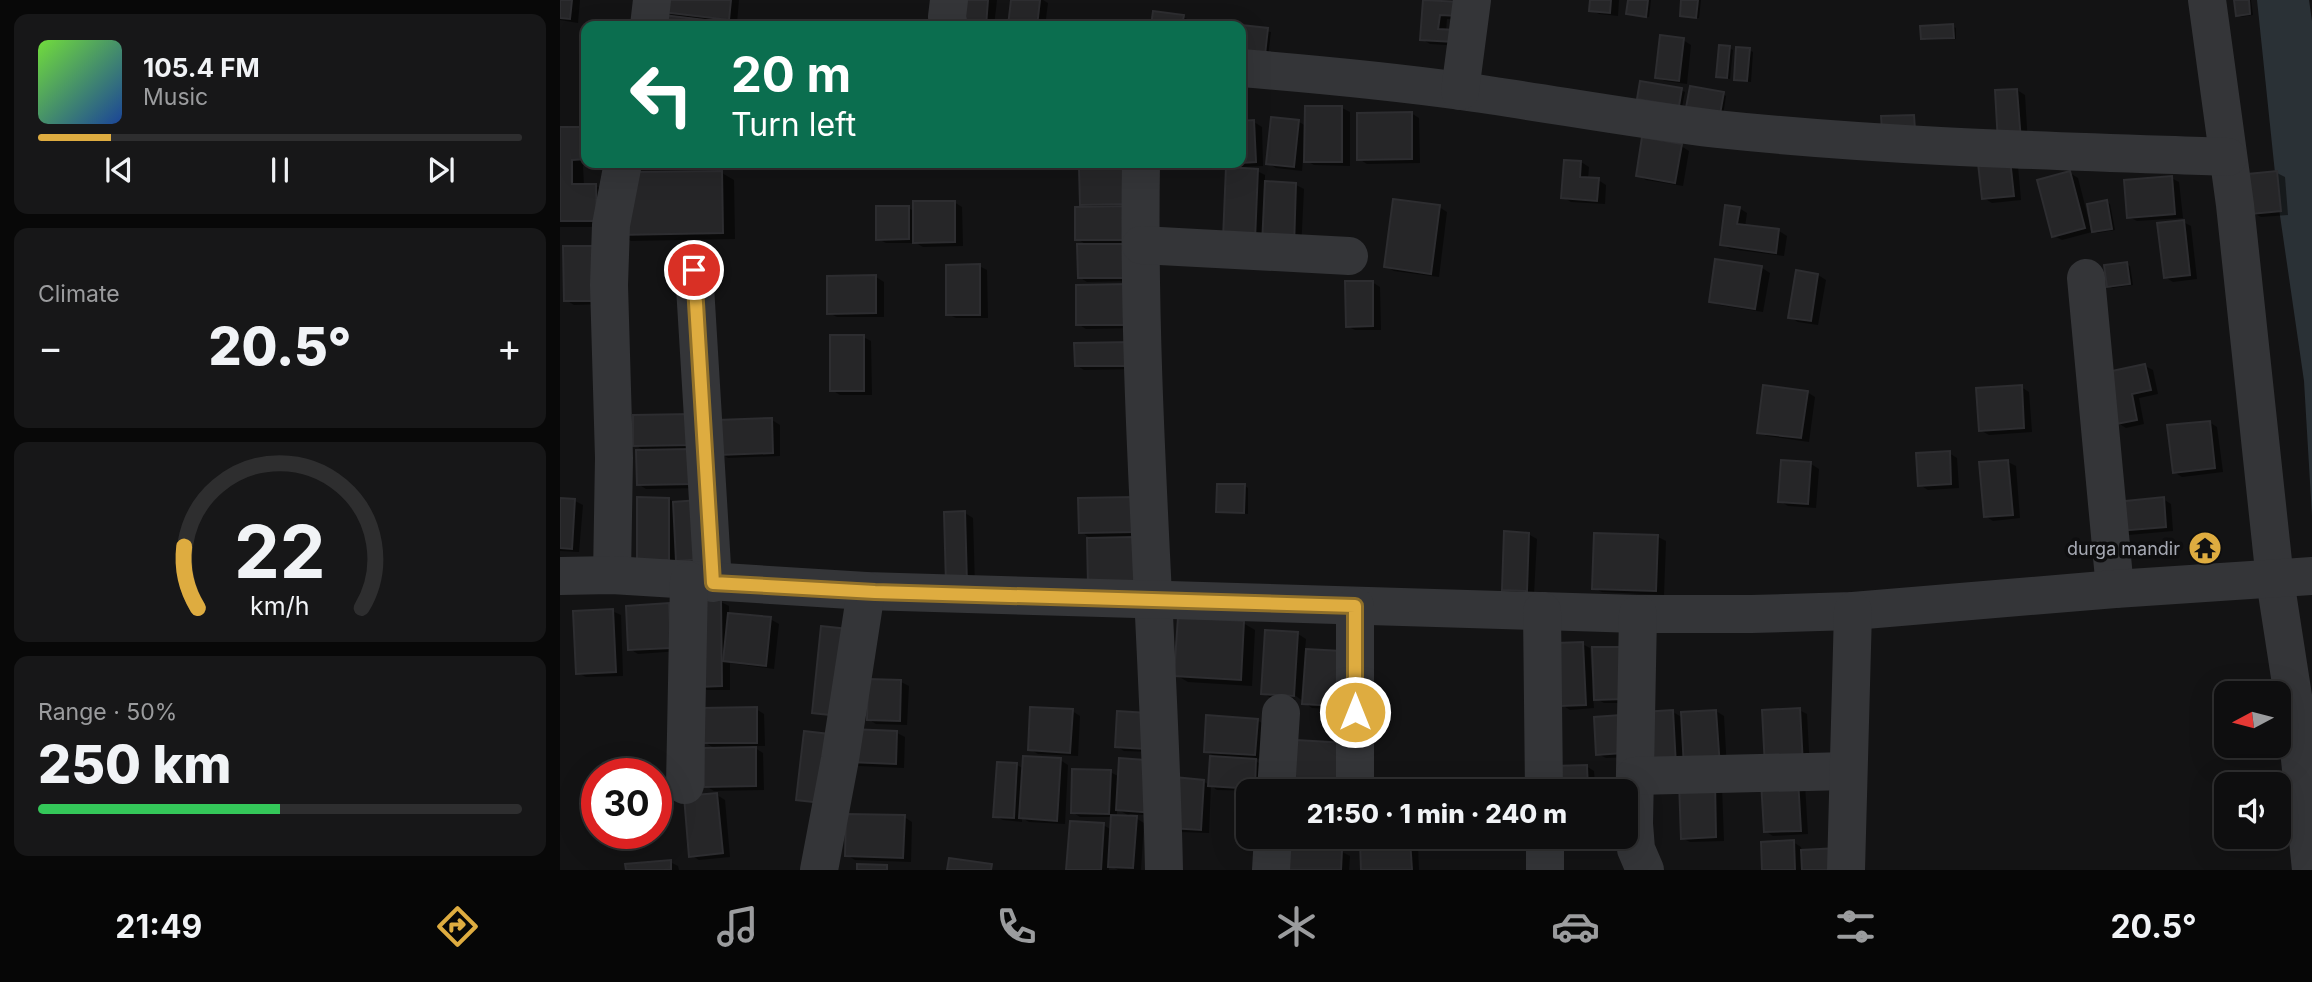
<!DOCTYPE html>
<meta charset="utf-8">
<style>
:root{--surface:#0e0e0f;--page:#171718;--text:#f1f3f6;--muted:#9b9c9e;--line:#2e2e2f;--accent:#deac40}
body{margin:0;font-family:Inter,sans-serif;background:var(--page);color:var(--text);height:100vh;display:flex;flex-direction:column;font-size:26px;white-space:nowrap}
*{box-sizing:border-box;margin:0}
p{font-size:23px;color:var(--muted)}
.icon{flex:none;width:38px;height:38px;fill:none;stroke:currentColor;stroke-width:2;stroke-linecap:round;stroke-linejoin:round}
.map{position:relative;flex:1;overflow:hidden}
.side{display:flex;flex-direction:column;gap:14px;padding:14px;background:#080808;width:560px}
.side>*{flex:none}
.guide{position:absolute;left:21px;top:21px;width:665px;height:147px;border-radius:14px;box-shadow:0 7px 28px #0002,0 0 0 2px var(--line);background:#0b6e4f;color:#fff;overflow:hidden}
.needle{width:46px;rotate:263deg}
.tools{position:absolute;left:1654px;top:681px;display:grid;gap:14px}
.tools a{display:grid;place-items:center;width:77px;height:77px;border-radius:14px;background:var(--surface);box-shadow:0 7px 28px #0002,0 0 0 2px var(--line);font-size:35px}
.speed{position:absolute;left:21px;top:758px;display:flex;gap:14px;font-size:35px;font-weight:700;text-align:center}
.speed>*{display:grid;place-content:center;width:91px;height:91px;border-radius:50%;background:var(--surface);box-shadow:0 7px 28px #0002,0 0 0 2px var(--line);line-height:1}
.speed .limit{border:10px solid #d22;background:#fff;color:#111}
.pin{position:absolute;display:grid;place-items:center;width:60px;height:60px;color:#fff;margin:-30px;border:4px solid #fff;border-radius:50%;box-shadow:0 2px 7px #0007}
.me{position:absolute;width:77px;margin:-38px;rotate:0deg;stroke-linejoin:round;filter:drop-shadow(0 0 5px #0008)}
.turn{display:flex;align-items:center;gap:24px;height:147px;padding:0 35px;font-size:32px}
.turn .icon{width:91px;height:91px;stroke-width:2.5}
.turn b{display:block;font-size:49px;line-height:60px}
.big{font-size:52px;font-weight:800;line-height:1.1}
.side .tile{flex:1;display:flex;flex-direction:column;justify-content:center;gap:10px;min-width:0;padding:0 24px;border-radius:14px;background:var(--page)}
.side .dial{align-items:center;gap:0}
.dial svg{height:182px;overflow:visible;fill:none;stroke:var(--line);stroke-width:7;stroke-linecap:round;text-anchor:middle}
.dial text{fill:var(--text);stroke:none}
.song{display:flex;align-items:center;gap:21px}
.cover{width:84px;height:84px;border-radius:10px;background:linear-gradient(135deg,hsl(100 70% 55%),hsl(220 70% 35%))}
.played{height:7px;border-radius:4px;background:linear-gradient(90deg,var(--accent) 15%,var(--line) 15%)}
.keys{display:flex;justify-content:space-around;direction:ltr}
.heat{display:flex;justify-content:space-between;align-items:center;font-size:38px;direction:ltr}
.charge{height:10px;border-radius:5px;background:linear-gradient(90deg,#34c759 50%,var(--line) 0)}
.trip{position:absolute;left:676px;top:779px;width:402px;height:70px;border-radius:14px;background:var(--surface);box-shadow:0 7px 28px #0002,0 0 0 2px var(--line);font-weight:800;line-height:70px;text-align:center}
.dock{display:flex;height:112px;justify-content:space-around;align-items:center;background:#060606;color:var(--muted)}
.dock .icon{width:49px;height:49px}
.dock .selected{color:var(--accent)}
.dock b{font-size:32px;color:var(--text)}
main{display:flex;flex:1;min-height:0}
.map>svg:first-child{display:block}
.water{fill:#2a3136}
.shadow{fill:#0007;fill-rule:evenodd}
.building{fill:#262628;stroke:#2d2d30;stroke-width:2}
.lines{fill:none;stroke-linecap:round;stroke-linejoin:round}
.minor{stroke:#343538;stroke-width:38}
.route-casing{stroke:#90702a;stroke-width:18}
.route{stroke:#deac40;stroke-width:12}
.labels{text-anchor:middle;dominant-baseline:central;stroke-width:7;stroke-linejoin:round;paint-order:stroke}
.poi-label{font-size:18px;fill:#a6a9b3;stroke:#0e0e0f;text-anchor:end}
</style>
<main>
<section class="side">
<div class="tile">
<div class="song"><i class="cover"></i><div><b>105.4 FM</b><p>Music</p></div></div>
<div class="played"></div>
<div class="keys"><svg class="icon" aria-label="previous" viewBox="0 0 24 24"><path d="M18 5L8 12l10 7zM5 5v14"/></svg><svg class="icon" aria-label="pause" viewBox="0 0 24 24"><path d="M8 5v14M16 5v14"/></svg><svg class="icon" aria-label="next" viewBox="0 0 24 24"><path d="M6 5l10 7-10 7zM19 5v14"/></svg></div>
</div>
<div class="tile"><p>Climate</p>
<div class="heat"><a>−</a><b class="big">20.5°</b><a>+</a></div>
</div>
<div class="tile dial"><svg viewBox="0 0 100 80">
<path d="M14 69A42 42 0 1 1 86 69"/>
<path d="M14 69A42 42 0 0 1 8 42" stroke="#deac40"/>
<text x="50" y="56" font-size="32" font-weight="700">22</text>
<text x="50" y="72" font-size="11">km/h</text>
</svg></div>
<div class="tile"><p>Range · 50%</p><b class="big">250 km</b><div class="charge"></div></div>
</section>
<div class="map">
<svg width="1752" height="870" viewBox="0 0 1752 870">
<rect width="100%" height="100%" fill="#131314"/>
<!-- water -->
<path class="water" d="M1697,0H1749L1752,21V516L1744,381L1718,202Z"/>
<!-- shadow -->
<g class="shadow">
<path d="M0,0H20L18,23L0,20Z"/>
<path d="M106,0H179L177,23L166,22L174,26H103L118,18L105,11Z"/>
<path d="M400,0H437L434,26H397Z"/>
<path d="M452,0H483L488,3L485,26H449Z"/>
<path d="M1032,0H1059L1058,16L1039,14L1031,10Z"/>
<path d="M1070,0H1091L1089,17L1068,13Z"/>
<path d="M1123,0H1141L1139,18L1122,15Z"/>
<path d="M1676,0H1691L1693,15L1681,17L1677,15Z"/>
<path d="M864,2L907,20L887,19L886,31L902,46L870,44L862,39Z"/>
<path d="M595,13L623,17L631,21V26H593Z"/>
<path d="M1392,26L1396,28V39L1366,40L1363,38Z"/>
<path d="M682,27L711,32L708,56L681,52Z"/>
<path d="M1123,40L1131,45L1127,84L1105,81L1097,77Z"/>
<path d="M1169,48L1173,50L1170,79L1158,76Z"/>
<path d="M1189,50L1193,52L1191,82L1179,81L1176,79Z"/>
<path d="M1121,90L1125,92L1122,107L1082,100Z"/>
<path d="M1457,90L1465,95L1468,145L1448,146Z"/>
<path d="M1163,94L1166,96L1163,115L1131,109Z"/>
<path d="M782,108L790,112V166L754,165L743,159L742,171L716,168L708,163L739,122L746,126Z"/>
<path d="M851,113L859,118L860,163L807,164L799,159Z"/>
<path d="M694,122L702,127L703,166L681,167L674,163H681V123Z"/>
<path d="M0,129H26V163H59V165L23,166L24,186H36L48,193L49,227H0Z"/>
<path d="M1121,146L1129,151L1123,186L1086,180L1078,175Z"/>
<path d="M1021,162L1029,167L1028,179L1038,180L1046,185L1045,204L1011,202L1003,197Z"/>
<path d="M1420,164L1458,166L1461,200L1432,203L1424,198Z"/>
<path d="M697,171L705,175V183L736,185L744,189L741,250L673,242Z"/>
<path d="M162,173L174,180L175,239L71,241L59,235Z"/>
<path d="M578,173L577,244H561L572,250L573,281L527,282L519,277L529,246L517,239L529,209L521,204Z"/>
<path d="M1510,173L1518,178L1528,217L1547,202L1550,204L1555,230L1537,233L1532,230V232L1502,240L1494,236Z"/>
<path d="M1717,173L1725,177L1728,215L1701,217L1693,213Z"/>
<path d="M1611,178L1619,182L1623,218L1577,221L1569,217Z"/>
<path d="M394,202L402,207L403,246L363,247L356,243H326L318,239L348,208L354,211Z"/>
<path d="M879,207L887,212L879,277L834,271L826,266Z"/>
<path d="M1179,208L1187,213L1185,227L1219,231L1227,236L1224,256L1170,249L1162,244Z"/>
<path d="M1623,222L1631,226L1637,279L1613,282L1605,277Z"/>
<path d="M36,247L45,304L14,305L6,300Z"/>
<path d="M1566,264L1570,266L1573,285L1552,288L1549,286Z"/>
<path d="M419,266L427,270L428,318H396L388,314Z"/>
<path d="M1202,268L1210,273L1203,312L1159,305L1151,301Z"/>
<path d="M1258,275L1266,280L1258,325L1238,322L1230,317Z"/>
<path d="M316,277L324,282V317H277L269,313Z"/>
<path d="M812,282L820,287L821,330H795L787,326Z"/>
<path d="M517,286L578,328L526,329L518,324Z"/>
<path d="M303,337L311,341L312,395H280L272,390Z"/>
<path d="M516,344L581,369L524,370L516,365Z"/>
<path d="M1585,366L1593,370L1598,394L1579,398L1584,424L1566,428L1558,423Z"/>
<path d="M1461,387L1469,392L1472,432L1429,435L1420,430Z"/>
<path d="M1247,392L1255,397L1249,442L1207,436L1199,432Z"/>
<path d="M74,416L139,449L140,488L86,489L78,484L86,452L75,445Z"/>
<path d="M212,420L220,425V456L168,458L160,453Z"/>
<path d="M1649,422L1657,427L1663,472L1622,477L1614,472Z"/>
<path d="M1389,453L1397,458L1399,488L1368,490L1360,485Z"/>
<path d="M1448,462L1456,466L1460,518L1433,521L1425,516Z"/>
<path d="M1251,464L1259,469L1256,508L1228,506L1220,501Z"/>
<path d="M685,486L688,488V514L658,511Z"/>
<path d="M0,499L15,501L23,505L19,552L0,551Z"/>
<path d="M109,499L116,503L150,563L87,564Z"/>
<path d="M1603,499L1611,504L1613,531L1568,535L1560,530Z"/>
<path d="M520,500L583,535L567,536L581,544L530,584L529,537L521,532Z"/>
<path d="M405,513L413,518L415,587L395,588Z"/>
<path d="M968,534L977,539L974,594L952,593L944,589Z"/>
<path d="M1098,537L1106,541L1104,595L1042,592L1034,588Z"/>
<path d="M161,602L169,606V615L210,619L219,624L214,669L170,663V690H147L139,686Z"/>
<path d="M109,605L117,610L119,651L78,654L70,649Z"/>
<path d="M52,611L61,615L63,676L26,677L18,673Z"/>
<path d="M683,623L695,630L692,686L628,682L616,675Z"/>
<path d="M738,634L746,639L745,650L780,652L785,710L752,708L728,690L726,694L736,700L711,698L703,693Z"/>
<path d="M1022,644L1030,648L1032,676H1035L1073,703H1044L1033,697L1034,708L1010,710L1002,705Z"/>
<path d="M341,682L349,686L347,725L316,724L308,719Z"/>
<path d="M196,709L204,714L205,746H192L203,753L204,790L154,791L146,786L156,749L144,742Z"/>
<path d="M1239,710L1247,714L1250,769L1214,771Z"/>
<path d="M512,711L520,716L518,756L478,754L470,749Z"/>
<path d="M1156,711L1164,716L1167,770L1124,769L1084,714L1113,712L1123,718Z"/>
<path d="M558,712L593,752L564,751L556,746Z"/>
<path d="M1036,718L1070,757L1046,758L1038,754Z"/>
<path d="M697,720L705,725L703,759L690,758L704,766L703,791L657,790L651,786L649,833L620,832L643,781L649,785L659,759L646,751Z"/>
<path d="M337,733L345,737L344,768L299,766L290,761Z"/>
<path d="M738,742L790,791L743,787L735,783Z"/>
<path d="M500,760L508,765L505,824L469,822L462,818V822L443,820L435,816L438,764L457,765L464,769Z"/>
<path d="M1026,766L1034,771L1035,784L1061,783L1066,791H996Z"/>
<path d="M550,772L560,777L602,816L569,814L584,823L581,870H558L549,865V870H508L543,825L552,830L553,817H520L512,812ZM557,809L573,818L557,817Z"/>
<path d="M1202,782L1245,785L1248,834L1213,836L1205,831Z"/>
<path d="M1121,783L1162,787L1164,841L1130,842L1122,838Z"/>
<path d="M157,795L165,800L170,857L139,860L131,855Z"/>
<path d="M344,817L352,822L351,862L295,860L287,855Z"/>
<path d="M748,836H788L789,840L756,842Z"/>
<path d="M850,841L858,846L859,870H803Z"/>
<path d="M1233,842L1241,847L1242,852L1287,870H1204Z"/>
<path d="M782,852L790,856L789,870H725Z"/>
<path d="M110,862L118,866L119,870H68Z"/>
</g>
<!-- building -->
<g class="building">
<path d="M0,0H12L10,19L0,18Z"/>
<path d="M104,0H171L169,20L103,12Z"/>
<path d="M398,0H428L426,26H395Z"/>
<path d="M451,0H480L477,26H448Z"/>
<path d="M863,0L901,2L899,16L880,15L878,29L895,30L894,42L860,40Z"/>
<path d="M1030,0H1051L1050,13L1029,11Z"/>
<path d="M1068,0H1088L1086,17L1066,14Z"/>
<path d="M1121,0H1138L1136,18L1120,16Z"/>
<path d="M1674,0H1689L1690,14L1676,16Z"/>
<path d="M593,11L624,15L622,26H591Z"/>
<path d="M103,15L172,23L171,26H101Z"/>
<path d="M1393,24L1394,38L1361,39L1360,26Z"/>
<path d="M681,25L708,28L705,55L681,52Z"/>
<path d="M1100,35L1124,38L1119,81L1095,78Z"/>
<path d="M1159,45L1170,46L1167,78L1156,77Z"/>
<path d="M1176,47L1190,48L1187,81L1174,80Z"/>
<path d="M1080,81L1122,88L1119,106L1077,99Z"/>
<path d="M1130,86L1164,92L1160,114L1126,108Z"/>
<path d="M1457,89L1461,141L1438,143L1435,90Z"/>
<path d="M745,106H782V162H744Z"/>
<path d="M852,112V159L797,160V113Z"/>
<path d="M1354,115L1355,130L1322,131L1321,116Z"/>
<path d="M711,117L739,120L734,167L706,164Z"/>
<path d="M694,120L696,162L681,163V121Z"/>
<path d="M0,127H26V159L12,160V184H36L37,221H0Z"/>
<path d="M1082,137L1122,144L1115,183L1076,176Z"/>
<path d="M1450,159L1454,196L1422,199L1418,163Z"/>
<path d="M1004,160L1021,161L1020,177L1039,178L1037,201L1001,198Z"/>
<path d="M571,167V204L520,205L519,168Z"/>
<path d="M666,167L698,169L695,240L663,239Z"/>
<path d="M162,171L163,233L57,235L74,172Z"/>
<path d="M1510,171L1525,228L1492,237L1477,180Z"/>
<path d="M1717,171L1721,211L1691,214L1688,174Z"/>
<path d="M1612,176L1615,214L1567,218L1564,180Z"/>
<path d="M705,181L736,183L734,247L702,245Z"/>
<path d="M833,199L880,205L871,274L824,267Z"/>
<path d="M1547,200L1552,229L1532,232L1527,204Z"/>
<path d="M353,201H395V242L353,243Z"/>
<path d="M1165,205L1180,207L1177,224L1219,229L1216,253L1160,245Z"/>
<path d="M316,206H349V239L316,240Z"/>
<path d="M569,206V240H515V207Z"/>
<path d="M1624,220L1630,275L1604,278L1597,223Z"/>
<path d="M517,244H565V278H518Z"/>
<path d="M3,246H36L38,301H4Z"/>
<path d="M1155,259L1202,266L1195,309L1149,302Z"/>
<path d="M1567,262L1570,284L1547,287L1544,265Z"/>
<path d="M420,264V315H386V265Z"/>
<path d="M1236,270L1258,274L1251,321L1228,318Z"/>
<path d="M316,275V313L267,314V276Z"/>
<path d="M785,281H813V326L786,327Z"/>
<path d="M570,284L571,325H516V285Z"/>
<rect x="270" y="335" width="34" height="56"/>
<path d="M573,342V366H515L514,343Z"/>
<path d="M1585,364L1591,390L1572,394L1577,420L1556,424L1547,372Z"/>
<path d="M1203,385L1248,391L1241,438L1197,433Z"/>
<path d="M1462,385L1464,428L1419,431L1416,388Z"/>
<path d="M132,414V445L73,446V415Z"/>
<path d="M212,418L213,453L159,455L158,420Z"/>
<path d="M1650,421L1655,468L1613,473L1607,425Z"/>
<path d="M132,449L133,484L77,485L76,450Z"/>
<path d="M1390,451L1391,484L1358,486L1356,453Z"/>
<path d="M1221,460L1251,462L1248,504L1218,502Z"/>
<path d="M1448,460L1453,515L1424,517L1419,462Z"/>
<path d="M657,484H685L684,513L656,512Z"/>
<path d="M77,497L109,498V560H77Z"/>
<path d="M574,497L575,532L519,533L518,498Z"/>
<path d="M1604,497L1606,527L1558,531L1556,502Z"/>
<path d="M0,498L15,499L12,549L0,548Z"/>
<path d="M139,500L143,559L116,561L113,502Z"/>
<path d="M405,511L407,584H386L384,512Z"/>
<path d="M944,531L969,533L967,591L942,590Z"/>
<path d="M1034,533L1098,535L1096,591L1032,589Z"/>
<path d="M573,537L574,584L528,585L527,538Z"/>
<path d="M136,600H161L162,686L138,687Z"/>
<path d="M109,603L111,648L68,650L66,606Z"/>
<path d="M53,609L56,672L16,674L13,611Z"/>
<path d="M168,613L211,617L206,666L163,661Z"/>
<path d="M618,617L684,621L681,680L614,676Z"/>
<path d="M261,626L288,629L279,716L252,713Z"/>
<path d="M705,630L738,632L734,696L701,694Z"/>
<path d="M1023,642L1026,705L1000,706L996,643Z"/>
<path d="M1032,647H1064L1065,699L1034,700Z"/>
<path d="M746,649L781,651L777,706L742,704Z"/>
<path d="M308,679L341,680L340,721L307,720Z"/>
<path d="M197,707V743H142V708Z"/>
<path d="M470,707L513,709L510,753L468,750Z"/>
<path d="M1240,708L1243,765L1205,767L1202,710Z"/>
<path d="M1113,710L1116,766L1085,767L1082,712Z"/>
<path d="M1156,710L1160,767L1124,768L1121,712Z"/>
<path d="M557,711L588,713L586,749L555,747Z"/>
<path d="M646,715L698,719L695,755L644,752Z"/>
<path d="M1061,715L1063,753L1036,755L1034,717Z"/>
<path d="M290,729L337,731L336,764L289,762Z"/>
<path d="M244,731L269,734L262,803L236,800Z"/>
<path d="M736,740L786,743L783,787L733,784Z"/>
<path d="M196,747V786L144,787V748Z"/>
<path d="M463,756L501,758L497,821L459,818Z"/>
<path d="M650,756L696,759L695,789L648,786Z"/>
<path d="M559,758L598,761L595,813L556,810Z"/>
<path d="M437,762L457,763L454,818L433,817Z"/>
<path d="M1027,765L1028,791H995L993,766Z"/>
<path d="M512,769L551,770L549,814L511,813Z"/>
<path d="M614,777L644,780L641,830L611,828Z"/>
<path d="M1238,779L1241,831L1204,832L1201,781Z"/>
<path d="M1155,780L1156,837L1121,839L1119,781Z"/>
<path d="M1062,781V791H1033L1032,782Z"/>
<path d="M157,793L163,853L129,857L124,796Z"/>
<path d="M286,814L345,815L343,858L285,856Z"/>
<path d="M551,815L577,816L573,868L548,867Z"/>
<path d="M510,821L544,823L541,870H506Z"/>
<path d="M850,839L852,870H801L800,842Z"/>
<path d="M1234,840L1235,870H1202L1201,842Z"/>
<path d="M725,846L782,850L781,870H723Z"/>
<path d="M1278,848L1280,870H1242L1241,850Z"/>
<path d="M389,858L432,864L431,870H387Z"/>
<path d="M111,860V870H66L65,864Z"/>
<path d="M297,864L327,865V870H297Z"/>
</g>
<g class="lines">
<!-- minor -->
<g class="minor">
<path d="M389,0L387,17L389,26"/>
<path d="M1647,0L1675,205L1715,580L1735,709L1751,870"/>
<path d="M89,26L92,0"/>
<path d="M681,68C754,74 828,81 901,91C987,103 1072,119 1157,129C1327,147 1497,151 1668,157"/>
<path d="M900,91L912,0"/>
<path d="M581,163C577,399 599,634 604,870"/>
<path d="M581,245L789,256"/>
<path d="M134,270L153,583"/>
<path d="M1526,278L1555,589"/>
<path d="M52,575L54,458L49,285L51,225L63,163"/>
<path d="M0,576L52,575L306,591L1078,614H1191L1293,611L1555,589L1752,576"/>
<path d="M982,611L984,791"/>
<path d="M1078,614L1074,824L1076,849L1085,870"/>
<path d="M1075,776L1288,771"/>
<path d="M125,785L129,581"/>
<path d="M716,791L721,713"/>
<path d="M795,791V606"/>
<path d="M985,836V870"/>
<path d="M259,870L280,759L306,591"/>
<path d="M711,870L713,836"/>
<path d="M1286,870L1293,611"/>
</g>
</g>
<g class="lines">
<defs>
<path id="route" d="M134,270L153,583L315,592L795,606V712"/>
</defs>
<!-- route casing -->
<use href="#route" class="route-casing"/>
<!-- route -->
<use href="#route" class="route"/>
</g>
<!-- icons -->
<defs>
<symbol id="temple-disc" viewBox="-11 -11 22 22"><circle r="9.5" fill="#deac40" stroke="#0e0e0f"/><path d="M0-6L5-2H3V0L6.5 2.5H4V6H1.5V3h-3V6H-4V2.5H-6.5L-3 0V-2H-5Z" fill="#111"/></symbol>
</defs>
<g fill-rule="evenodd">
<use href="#temple-disc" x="1626" y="529" width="38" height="38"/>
</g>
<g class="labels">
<!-- poi labels -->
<g class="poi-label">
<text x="1620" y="548">durga mandir</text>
</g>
</g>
</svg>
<div class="tools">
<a><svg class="needle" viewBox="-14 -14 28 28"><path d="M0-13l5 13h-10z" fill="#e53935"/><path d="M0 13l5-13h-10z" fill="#9b9c9e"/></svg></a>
<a><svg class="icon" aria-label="sound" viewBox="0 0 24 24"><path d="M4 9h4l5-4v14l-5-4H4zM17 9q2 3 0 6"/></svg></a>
</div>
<div class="speed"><div class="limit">30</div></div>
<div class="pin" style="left:134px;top:270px;background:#d93025"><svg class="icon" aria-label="arrive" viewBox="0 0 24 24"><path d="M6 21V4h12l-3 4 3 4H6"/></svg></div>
<svg class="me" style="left:795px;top:712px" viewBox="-20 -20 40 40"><circle r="17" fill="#deac40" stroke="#fff" stroke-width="3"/><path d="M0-11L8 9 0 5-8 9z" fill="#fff"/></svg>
<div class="trip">21:50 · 1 min · 240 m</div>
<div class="guide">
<div class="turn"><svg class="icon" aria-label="left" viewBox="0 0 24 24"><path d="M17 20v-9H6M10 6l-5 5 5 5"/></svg><div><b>20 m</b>Turn left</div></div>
</div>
</div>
</main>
<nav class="dock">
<b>21:49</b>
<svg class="icon selected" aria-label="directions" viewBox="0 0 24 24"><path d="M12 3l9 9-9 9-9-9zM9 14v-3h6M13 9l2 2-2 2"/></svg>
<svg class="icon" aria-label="music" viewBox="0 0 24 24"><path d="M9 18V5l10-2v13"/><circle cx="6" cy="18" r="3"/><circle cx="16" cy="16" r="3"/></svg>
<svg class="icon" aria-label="phone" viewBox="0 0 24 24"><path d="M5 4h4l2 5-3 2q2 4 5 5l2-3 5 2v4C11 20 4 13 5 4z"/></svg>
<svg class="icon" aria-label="climate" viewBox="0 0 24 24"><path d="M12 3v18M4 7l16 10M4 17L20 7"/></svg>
<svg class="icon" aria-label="car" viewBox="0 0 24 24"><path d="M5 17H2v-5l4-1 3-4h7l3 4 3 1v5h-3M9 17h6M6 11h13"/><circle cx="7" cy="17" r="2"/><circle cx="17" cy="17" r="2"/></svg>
<svg class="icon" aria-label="filters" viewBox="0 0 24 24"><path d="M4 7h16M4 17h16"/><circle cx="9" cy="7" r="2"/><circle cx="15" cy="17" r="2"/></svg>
<b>20.5°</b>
</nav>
